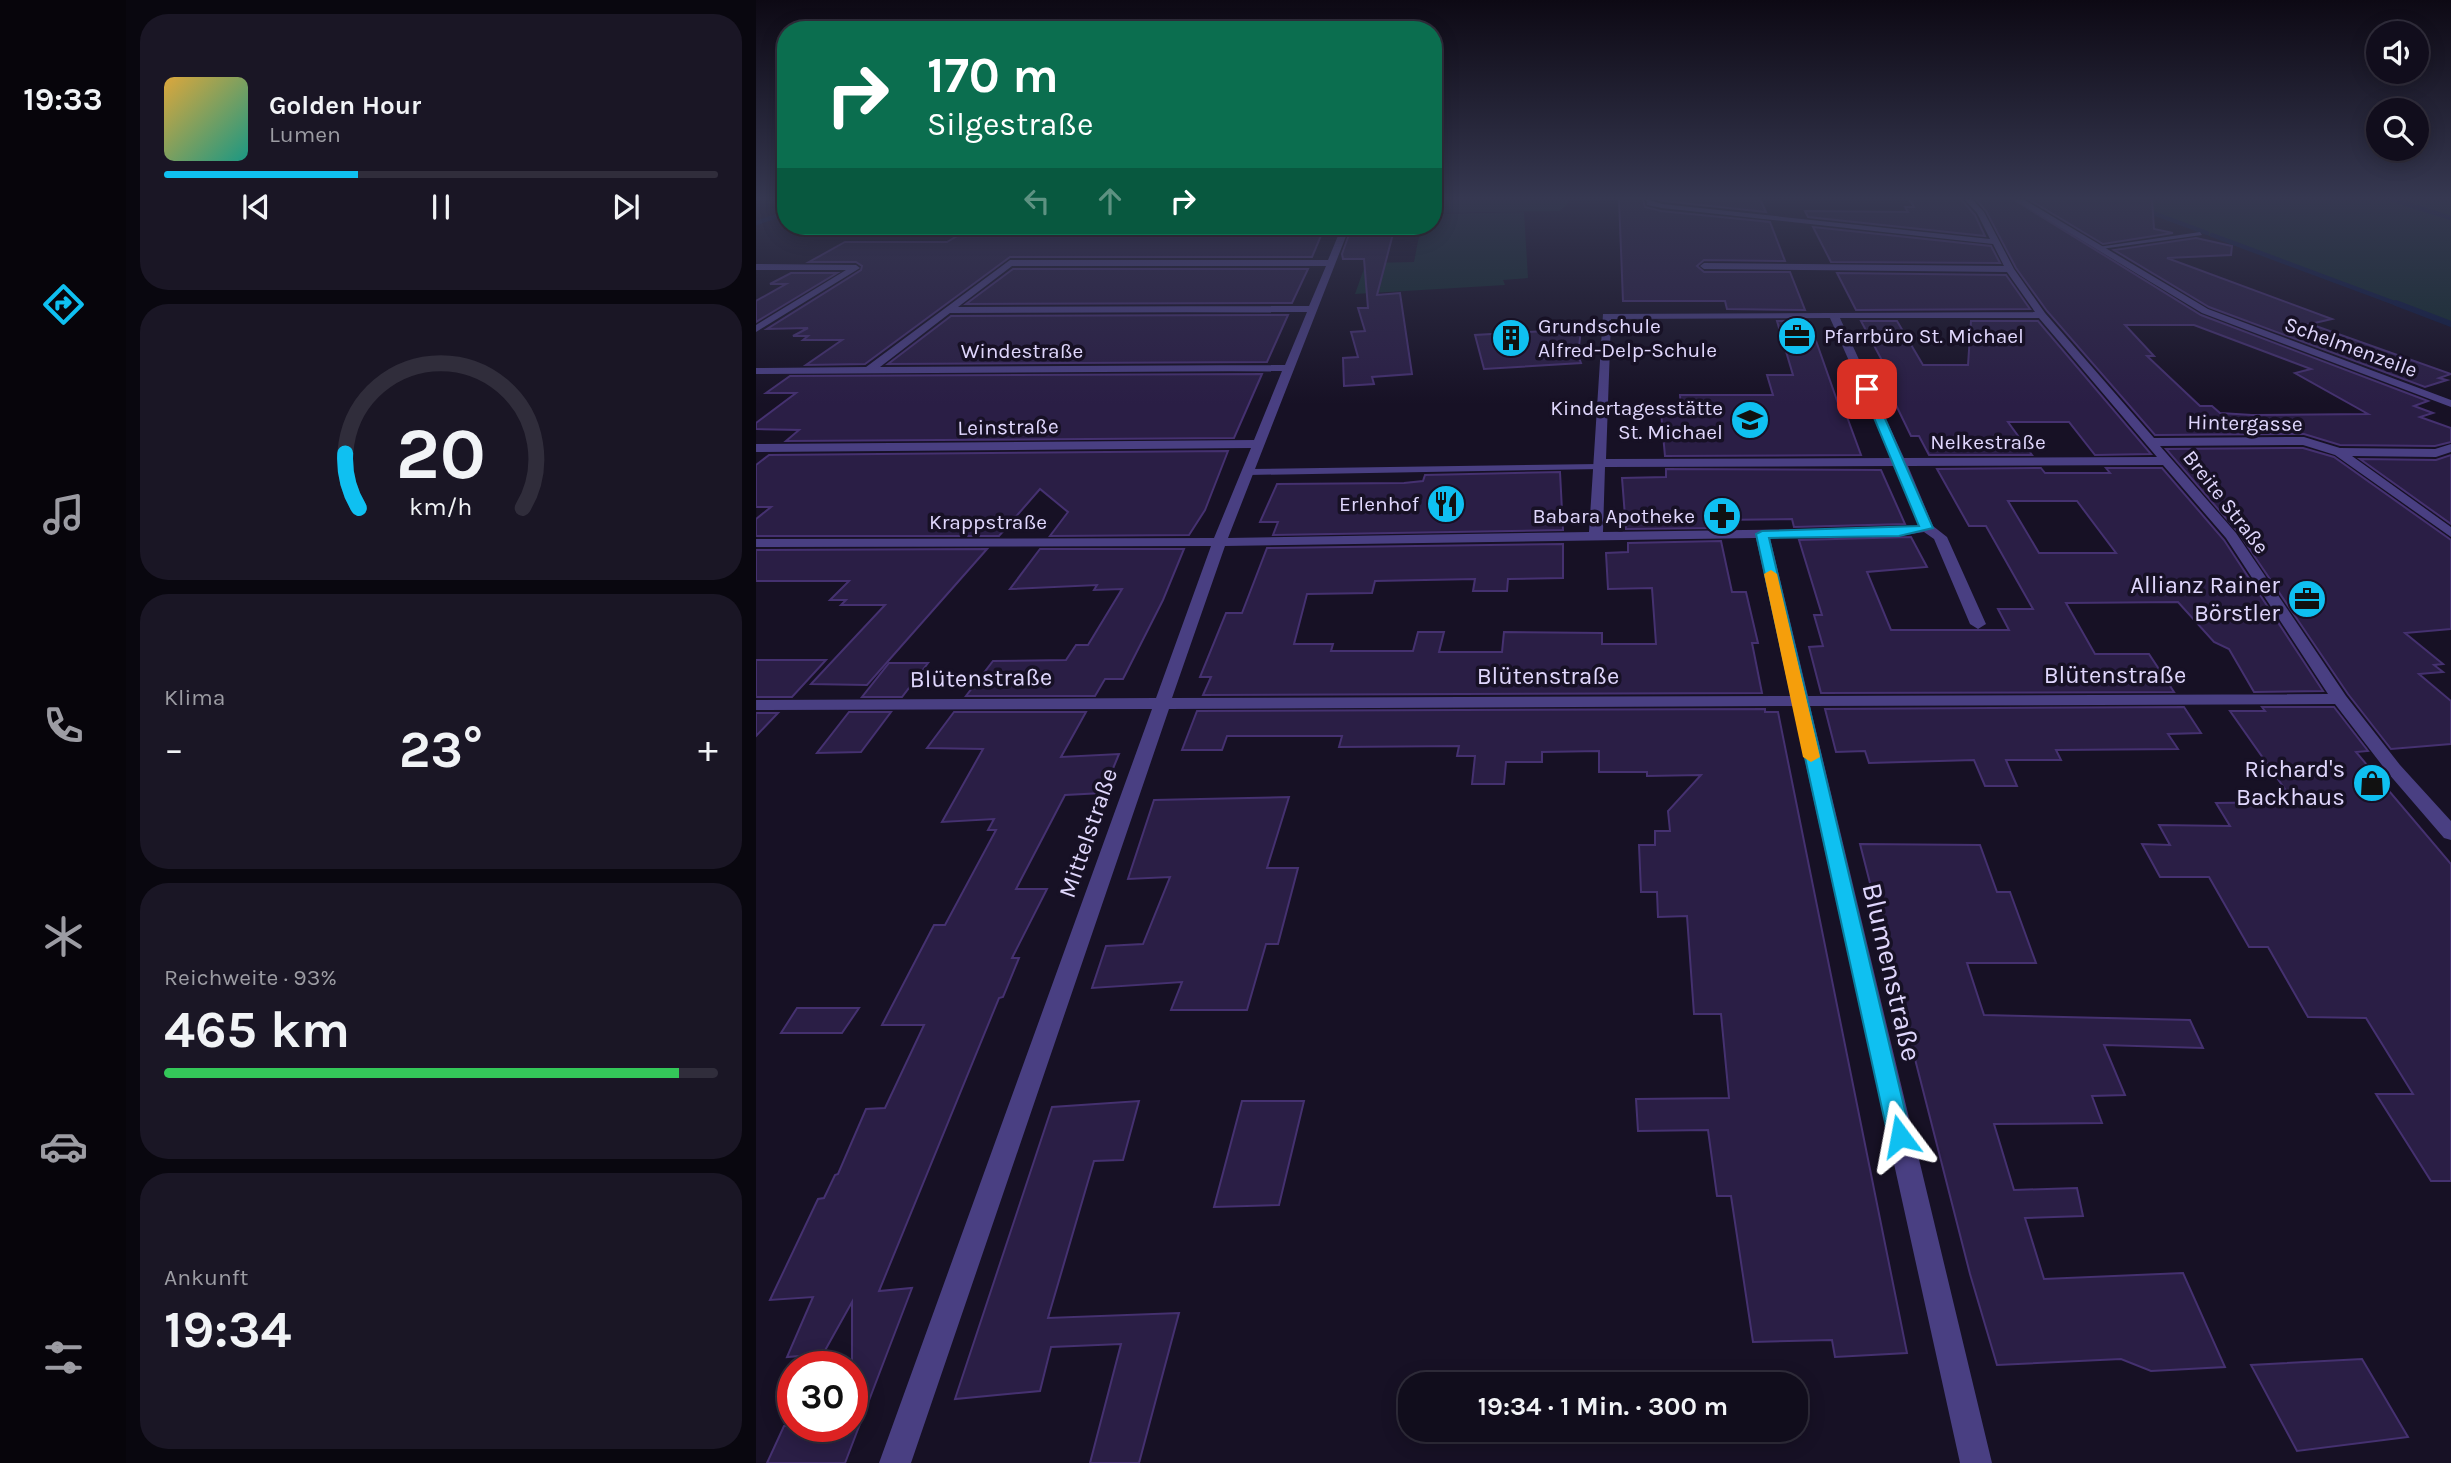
<!DOCTYPE html>
<html lang="de">
<meta charset="utf-8">
<style>
:root{--surface:#110d1c;--page:#1a1625;--text:#f1f3f6;--muted:#9c9ca3;--line:#302d3b;--accent:#0fc0f1}
body{margin:0;font-family:Karla,sans-serif;background:var(--page);color:var(--text);height:100vh;display:flex;flex-direction:column;font-size:26px;white-space:nowrap}
*{box-sizing:border-box;margin:0}
p{font-size:23px;color:var(--muted)}
.icon{flex:none;width:38px;height:38px;fill:none;stroke:currentColor;stroke-width:2;stroke-linecap:round;stroke-linejoin:round}
.map{position:relative;flex:1;overflow:hidden}
.details{display:flex;flex-direction:column;gap:14px;padding:14px;background:#09070f;width:630px}
.details>*{flex:none}
.top-card{position:absolute;left:21px;top:21px;width:665px;height:214px;border-radius:28px;box-shadow:0 4px 18px #0003,0 0 0 2px var(--line);background:#0b6e4f;color:#fff;overflow:hidden}
.buttons{position:absolute;left:1610px;top:21px;display:grid;gap:14px}
.buttons a{display:grid;place-items:center;width:63px;height:63px;border-radius:50%;background:var(--surface);box-shadow:0 4px 18px #0003,0 0 0 2px var(--line);font-size:35px}
.speed{position:absolute;left:21px;top:1351px;display:flex;gap:14px;font-size:35px;font-weight:700;text-align:center}
.speed>*{display:grid;place-content:center;width:91px;height:91px;border-radius:50%;background:var(--surface);box-shadow:0 4px 18px #0003,0 0 0 2px var(--line);line-height:1}
.speed .limit{border:10px solid #d22;background:#fff;color:#111}
.pin{position:absolute;display:grid;place-items:center;width:60px;height:60px;color:#fff;margin:-30px;border-radius:14px;box-shadow:0 4px 10px #0006}
.me{position:absolute;width:77px;margin:-38px;rotate:347deg;stroke-linejoin:round;filter:drop-shadow(0 0 5px #0008)}
.turn{display:flex;align-items:center;gap:24px;height:147px;padding:0 35px;font-size:32px}
.turn .icon{width:91px;height:91px;stroke-width:2.5}
.turn b{display:block;font-size:49px;line-height:60px}
.lanes{display:flex;align-items:center;height:66px;padding:0 35px;background:#0003;justify-content:center;gap:35px;direction:ltr}
.lanes .off{opacity:.35}
.big{font-size:52px;font-weight:700;line-height:1.1}
.details .tile{flex:1;display:flex;flex-direction:column;justify-content:center;gap:10px;min-width:0;padding:0 24px;border-radius:28px;background:var(--page)}
.details .dial{align-items:center;gap:0}
.dial svg{height:182px;overflow:visible;fill:none;stroke:var(--line);stroke-width:7;stroke-linecap:round;text-anchor:middle}
.dial text{fill:var(--text);stroke:none}
.song{display:flex;align-items:center;gap:21px}
.cover{width:84px;height:84px;border-radius:10px;background:linear-gradient(135deg,hsl(40 70% 55%),hsl(170 70% 35%))}
.played{height:7px;border-radius:4px;background:linear-gradient(90deg,var(--accent) 35%,var(--line) 35%)}
.keys{display:flex;justify-content:space-around;direction:ltr}
.heat{display:flex;justify-content:space-between;align-items:center;font-size:38px;direction:ltr}
.charge{height:10px;border-radius:5px;background:linear-gradient(90deg,#34c759 93%,var(--line) 0)}
.trip{position:absolute;left:642px;top:1372px;width:410px;height:70px;border-radius:28px;background:var(--surface);box-shadow:0 4px 18px #0003,0 0 0 2px var(--line);font-weight:700;line-height:70px;text-align:center}
main{display:flex;flex:1;min-height:0}
.tabs{display:flex;flex-direction:column;width:126px;justify-content:space-around;align-items:center;background:#07050b;color:var(--muted)}
.tabs .icon{width:49px;height:49px}
.tabs .on{color:var(--accent)}
.tabs b{font-size:32px;color:var(--text)}
.map>svg:first-child{display:block}
.green{fill:#142d2f}
.lines{fill:none;stroke-linecap:round;stroke-linejoin:round}
.stream-far1{stroke:#0d1a42;stroke-width:4.5}
.stream{stroke:#0d1a42;stroke-width:6}
.building{fill:#2a1e45;stroke:#453170;stroke-width:2;fill-rule:evenodd}
.service{fill:#493f82;fill-rule:evenodd}
.minor{fill:#493f82;fill-rule:evenodd}
.route{fill:#0fc0f1;stroke:#0a7d9d;stroke-width:2}
.slow{fill:#f59e0b}
.labels{text-anchor:middle;dominant-baseline:central;stroke-width:7;stroke-linejoin:round;paint-order:stroke}
.far-poi-label{font-size:21px;fill:#e0d7fd;stroke:#171125;text-anchor:end}
.far-street-label{font-size:21px;fill:#e0d7fd;stroke:#171125}
.poi-label{font-size:24px;fill:#e0d7fd;stroke:#171125;text-anchor:end}
.street-label{font-size:24px;fill:#e0d7fd;stroke:#171125}
.near-street-label{font-size:28px;fill:#e0d7fd;stroke:#171125}
</style>
<main>
<nav class="tabs">
<b>19:33</b>
<svg class="icon on" aria-label="directions" viewBox="0 0 24 24"><path d="M12 3l9 9-9 9-9-9zM9 14v-3h6M13 9l2 2-2 2"/></svg>
<svg class="icon" aria-label="music" viewBox="0 0 24 24"><path d="M9 18V5l10-2v13"/><circle cx="6" cy="18" r="3"/><circle cx="16" cy="16" r="3"/></svg>
<svg class="icon" aria-label="phone" viewBox="0 0 24 24"><path d="M5 4h4l2 5-3 2q2 4 5 5l2-3 5 2v4C11 20 4 13 5 4z"/></svg>
<svg class="icon" aria-label="climate" viewBox="0 0 24 24"><path d="M12 3v18M4 7l16 10M4 17L20 7"/></svg>
<svg class="icon" aria-label="car" viewBox="0 0 24 24"><path d="M5 17H2v-5l4-1 3-4h7l3 4 3 1v5h-3M9 17h6M6 11h13"/><circle cx="7" cy="17" r="2"/><circle cx="17" cy="17" r="2"/></svg>
<svg class="icon" aria-label="filters" viewBox="0 0 24 24"><path d="M4 7h16M4 17h16"/><circle cx="9" cy="7" r="2"/><circle cx="15" cy="17" r="2"/></svg>
</nav>
<section class="details">
<div class="tile">
<div class="song"><i class="cover"></i><div><b>Golden Hour</b><p>Lumen</p></div></div>
<div class="played"></div>
<div class="keys"><svg class="icon" aria-label="previous" viewBox="0 0 24 24"><path d="M18 5L8 12l10 7zM5 5v14"/></svg><svg class="icon" aria-label="pause" viewBox="0 0 24 24"><path d="M8 5v14M16 5v14"/></svg><svg class="icon" aria-label="next" viewBox="0 0 24 24"><path d="M6 5l10 7-10 7zM19 5v14"/></svg></div>
</div>
<div class="tile dial"><svg viewBox="0 0 100 80">
<path d="M14 69A42 42 0 1 1 86 69"/>
<path d="M14 69A42 42 0 0 1 8 45" stroke="#0fc0f1"/>
<text x="50" y="56" font-size="32" font-weight="700">20</text>
<text x="50" y="72" font-size="11">km/h</text>
</svg></div>
<div class="tile"><p>Klima</p>
<div class="heat"><a>−</a><b class="big">23°</b><a>+</a></div>
</div>
<div class="tile"><p>Reichweite · 93%</p><b class="big">465 km</b><div class="charge"></div></div>
<div class="tile"><p>Ankunft</p><b class="big">19:34</b></div>
</section>
<div class="map">
<svg width="1695" height="1463" viewBox="0 0 1695 1463">
<rect width="100%" height="100%" fill="#171125"/>
<!-- green -->
<g class="green">
<path d="M677,199H816L804,211L677,213Z"/>
<path d="M1355,199H1695V326Z"/>
<path d="M768,212L772,278L747,280L749,285L599,294L610,263L658,262L665,226H677V214Z"/>
</g>
<g class="lines">
<!-- stream-far1 -->
<g class="stream-far1">
<path d="M1635,199L1695,218"/>
<path d="M1386,209L1451,233"/>
<path d="M0,223L30,213"/>
<path d="M1456,235L1644,305"/>
</g>
<!-- stream -->
<path class="stream" d="M1640,303L1695,324"/>
</g>
<!-- building -->
<g class="building">
<path d="M863,199H887L889,207L905,211L1014,222L1029,261L948,260L941,266L948,272H1034L1049,310L971,309L969,301H867Z"/>
<path d="M899,199H1004L1010,212L907,201Z"/>
<path d="M1153,199H1205L1219,215L1229,236L1052,217L1049,211L1152,212L1149,207H1158Z"/>
<path d="M1220,199H1257L1445,315L1672,401L1658,406L1677,413L1664,417L1695,428V442L1679,446L1584,445L1548,434L1399,435L1291,311L1260,268L1230,211ZM1369,325H1438L1555,369L1539,373L1612,414L1496,415L1464,413L1456,406H1444L1391,356H1398Z"/>
<path d="M1272,199H1396L1398,229L1417,233L1347,244Z"/>
<path d="M386,226H569L556,257H254L109,364L50,365L86,340H47L52,336H37L52,328L11,329L105,270L106,266L100,262H53L89,242H191L213,229L380,231Z"/>
<path d="M596,226H639L621,295L644,293L656,374L616,377L618,384L588,386L587,358L602,357L595,332L609,331L602,308H612L608,259H587L586,254Z"/>
<path d="M1057,227L1235,246L1244,263L1075,262Z"/>
<path d="M1440,238L1476,246L1475,255L1411,258L1576,319L1554,324L1695,374L1683,378L1691,380L1669,387L1453,307L1358,250Z"/>
<path d="M257,269H552L536,303L210,304Z"/>
<path d="M35,273H81L0,322V301L30,284H14Z"/>
<path d="M1081,273L1250,275L1274,309L1100,310Z"/>
<path d="M532,315L511,362L132,364L195,316Z"/>
<path d="M1021,321H1053L1083,406H1087L1105,455L909,456L905,412H925L924,395H1017L1011,375H1037Z"/>
<path d="M1105,321H1141L1167,365H1212L1215,321H1282L1395,454L1339,455L1313,422H1252L1276,455H1173L1163,436H1155L1122,368H1130Z"/>
<path d="M825,329L822,355L825,363L728,369L719,335Z"/>
<path d="M506,374L478,438L30,441L43,430L0,429V423L40,393H10L34,376Z"/>
<path d="M1547,448L1578,457L1695,540V629L1649,633L1687,664L1678,665L1687,672L1663,674L1695,701V744L1635,749L1592,694L1482,532L1410,449Z"/>
<path d="M472,451L449,510L433,535L294,536L312,512L284,489L243,536H0V519L15,507H0V465L13,455Z"/>
<path d="M1695,455V524L1604,459L1680,460Z"/>
<path d="M1285,468L1289,473H1354L1350,468H1406L1468,540L1567,691L1498,692L1473,649L1458,642L1422,602L1310,603L1339,654H1393L1418,692L1065,693L1053,647L1067,646L1058,615H1066L1043,540L1155,537L1171,567L1111,572L1135,630H1253L1242,609H1277L1230,526H1213L1181,469ZM1252,501H1321L1360,553H1283Z"/>
<path d="M910,469L1125,470L1149,524L1038,527L1036,519L961,520L962,528L870,529L866,478L910,477Z"/>
<path d="M804,472L807,530L517,535L522,522H504L521,484L648,483L667,481L669,475Z"/>
<path d="M965,541L976,592H990L1002,643H996L1006,693L447,695L455,677H444L470,613H486L511,548L807,544V578L752,579L751,591H717L719,579L619,581L616,593L551,594L538,644H577L575,651H657L662,632H688L683,652H746L748,632L846,633V644H900L896,588L852,589L850,553L872,552V543Z"/>
<path d="M231,549L111,685L55,684L129,605H85L90,600H74L93,581H0V550Z"/>
<path d="M284,549H428L407,600L367,679H349L339,696H210L237,661L310,660L320,645H332L366,589L338,590L341,585L254,589Z"/>
<path d="M0,660H70L36,697H0Z"/>
<path d="M133,663H172L146,697H106Z"/>
<path d="M1428,707L1445,733L1412,734L1422,749L1300,750L1305,760H1250L1261,786H1229L1218,760L1113,763L1109,751L1080,752L1069,709Z"/>
<path d="M1506,707H1578L1612,751L1600,752L1695,864V1181H1675L1620,1094H1657L1610,1018L1552,1017L1512,947H1493L1453,877H1404L1386,844L1414,845L1403,825L1474,826L1460,803L1538,802L1474,711H1509Z"/>
<path d="M1009,709V712H1022L1151,1353L1079,1357L1076,1340L997,1342L975,1196H961L952,1130L882,1131L880,1099L973,1098L965,1014H938L931,916L902,917L901,892H885L883,845H899V831H914L912,811L945,775L891,776V772H843V751L786,752V762H750L748,784H716L719,756H701L703,746L583,747L586,736H471L466,750H426L441,711Z"/>
<path d="M93,712H135L105,752L61,753Z"/>
<path d="M198,712H330L305,757L363,754L347,793L309,795L260,889H291L256,958H263L247,997L243,998L123,1291L156,1288L89,1463H11L28,1426H96V1302L67,1354L31,1357L57,1297L14,1300L62,1199L68,1198L79,1175L82,1174L110,1109L129,1108L168,1025H126L178,925H189L240,830H232L238,819L186,822L227,749L171,748Z"/>
<path d="M0,713H22L0,736Z"/>
<path d="M533,797L511,868H542L522,944H510L491,1010H415L426,982L336,988L350,946L387,944L414,877L372,879L398,800Z"/>
<path d="M1104,844L1224,845L1241,892H1254L1280,963H1211L1228,1015L1434,1020L1447,1048L1348,1045L1369,1095L1336,1096L1346,1123L1238,1124L1258,1190L1321,1188L1327,1216L1269,1218L1288,1279L1427,1273L1469,1367L1395,1371L1365,1359L1241,1365L1214,1274Z"/>
<path d="M41,1008H103L86,1033H25Z"/>
<path d="M383,1101L367,1160L338,1161L292,1318L423,1313L383,1463H334L365,1344L295,1347L284,1391L199,1399L296,1107Z"/>
<path d="M486,1101H548L523,1205L458,1207Z"/>
<path d="M1606,1359L1652,1437L1541,1451L1495,1365Z"/>
</g>
<g class="lines">
<!-- service -->
<g class="service">
<path d="M184,226H191L175,236H171V234Z"/>
<path d="M1444,232L1446,235L1345,249L1342,247Z"/>
<path d="M843,464L847,465V469L492,475L487,472L492,469Z"/>
</g>
<!-- minor -->
<g class="minor">
<path d="M890,199L906,204L1234,239L1221,213L1208,199H1216L1228,212L1258,269L1289,313L1398,438L1548,437L1584,448L1679,449L1695,444V452L1680,457L1596,456L1695,527V537L1579,455L1547,445L1404,446L1480,533L1590,696L1644,765L1695,821V840L1688,838L1632,773L1579,704L1054,706L1236,1463H1204L1037,706L413,709L155,1463H123L396,709L0,710V700L400,698L455,546L0,547V539L458,538L495,448L0,452V444L498,440L526,371L0,374V368L110,367L254,260H572L586,226H594L472,538L833,532L847,314L1279,312L1251,272L948,269L944,266L948,263L1248,266L1237,244L906,208L891,205ZM256,266H570L553,306L202,307ZM551,312L529,365L124,367L194,313ZM1074,318L1136,458L850,459L855,319ZM1084,318H1283L1401,457L1148,458ZM1407,465L1470,538L1572,694L1052,696L1014,538L1143,536L1168,532L1178,539L1214,624L1222,629L1230,624L1191,537L1177,526L1152,466ZM1139,466L1163,525L1143,528L847,532L849,467ZM1000,538L1035,696L416,698L469,546Z"/>
<path d="M1267,199L1452,309L1695,400V407L1446,313L1259,200Z"/>
<path d="M0,264L100,265L104,268L0,332V325L90,270H0Z"/>
</g>
</g>
<!-- sky -->
<linearGradient id="sky" x2="0" y2="1"><stop stop-color="#0d0914"/><stop offset="0.49" stop-color="#363851"/><stop offset="1" stop-color="#363851" stop-opacity="0"/></linearGradient>
<rect width="1695" height="404" fill="url(#sky)"/>
<!-- route -->
<path class="route" d="M1111,386L1116,389L1177,528L1143,536L1013,538L1155,1136L1152,1143L1144,1146L1136,1143L1132,1136L1000,534L1006,531L1163,526L1106,389Z"/>
<!-- slow -->
<path class="slow" d="M1015,570L1021,574L1064,757L1055,762L1047,757L1008,574Z"/>
<!-- icons -->
<defs>
<symbol id="office-disc" viewBox="-11 -11 22 22"><circle r="9.5" fill="#0fc0f1" stroke="#171125"/><path d="M-6-3h4V-5.5h4V-3h4V5H-6ZM-1-4.5V-3h2v-1.5ZM-6 0V1H6V0Z" fill="#111"/></symbol>
<symbol id="building-disc" viewBox="-11 -11 22 22"><circle r="9.5" fill="#0fc0f1" stroke="#171125"/><path d="M-4-6H4V6H1V3H-1V6H-4ZM-2.5-4.3h1.7v1.8h-1.7ZM.8-4.3h1.7v1.8H.8ZM-2.5-1h1.7V.8h-1.7ZM.8-1h1.7V.8H.8Z" fill="#111"/></symbol>
<symbol id="school-disc" viewBox="-11 -11 22 22"><circle r="9.5" fill="#0fc0f1" stroke="#171125"/><path d="M0-5L7-2L0 1L-7-2ZM-4 1L0 2.5L4 1V4Q0 6-4 4Z" fill="#111"/></symbol>
<symbol id="restaurant-disc" viewBox="-11 -11 22 22"><circle r="9.5" fill="#0fc0f1" stroke="#171125"/><path d="M-5-6h1v4h1v-4h1v4h1v-4h1v5L-1.5 .5V6h-2V.5L-5-1ZM5-6V6H3V1.5H1.5Q1.5-4 5-6Z" fill="#111"/></symbol>
<symbol id="pharmacy-disc" viewBox="-11 -11 22 22"><circle r="9.5" fill="#0fc0f1" stroke="#171125"/><path d="M-2-6h4v4h4v4h-4v4h-4v-4h-4v-4h4Z" fill="#111"/></symbol>
<symbol id="shop-disc" viewBox="-11 -11 22 22"><circle r="9.5" fill="#0fc0f1" stroke="#171125"/><path d="M-5-2.5h2.3a2.7 3.5 0 0 1 5.4 0H5L5.5 6h-11ZM-1.5-2.5h3a1.5 2.3 0 0 0-3 0Z" fill="#111"/></symbol>
</defs>
<g fill-rule="evenodd">
<use href="#office-disc" x="1019" y="314" width="44" height="44"/>
<use href="#building-disc" x="733" y="316" width="44" height="44"/>
<use href="#school-disc" x="972" y="398" width="44" height="44"/>
<use href="#restaurant-disc" x="668" y="482" width="44" height="44"/>
<use href="#pharmacy-disc" x="944" y="494" width="44" height="44"/>
<use href="#office-disc" x="1529" y="577" width="44" height="44"/>
<use href="#shop-disc" x="1594" y="761" width="44" height="44"/>
</g>
<g class="labels">
<!-- far-poi labels -->
<g class="far-poi-label">
<text x="782" y="326" text-anchor="start">Grundschule<tspan x="782" dy="24">Alfred-Delp-Schule</tspan></text>
<text x="1068" y="336" text-anchor="start">Pfarrbüro St. Michael</text>
<text x="967" y="408">Kindertagesstätte<tspan x="967" dy="24">St. Michael</tspan></text>
<text x="663" y="504">Erlenhof</text>
<text x="939" y="516">Babara Apotheke</text>
</g>
<!-- far-street labels -->
<g class="far-street-label">
<text transform="translate(1595 347) rotate(20)">Schelmenzeile</text>
<text x="266" y="351">Windestraße</text>
<text transform="translate(1489 423) rotate(1)">Hintergasse</text>
<text transform="translate(252 427) rotate(-1)">Leinstraße</text>
<text x="1232" y="442">Nelkestraße</text>
<text transform="translate(1470 502) rotate(52)">Breite Straße</text>
<text x="232" y="522">Krappstraße</text>
</g>
<!-- poi labels -->
<g class="poi-label">
<text x="1524" y="585">Allianz Rainer<tspan x="1524" dy="28">Börstler</tspan></text>
<text x="1589" y="769">Richard's<tspan x="1589" dy="28">Backhaus</tspan></text>
</g>
<!-- street labels -->
<g class="street-label">
<text x="1359" y="675">Blütenstraße</text>
<text x="792" y="676">Blütenstraße</text>
<text transform="translate(225 678) rotate(-1)">Blütenstraße</text>
<text transform="translate(332 833) rotate(-71)">Mittelstraße</text>
</g>
<!-- near-street labels -->
<g class="near-street-label">
<text transform="translate(1136 972) rotate(77)">Blumenstraße</text>
</g>
</g>
</svg>
<div class="buttons">
<a><svg class="icon" aria-label="sound" viewBox="0 0 24 24"><path d="M4 9h4l5-4v14l-5-4H4zM17 9q2 3 0 6"/></svg></a>
<a><svg class="icon" aria-label="search" viewBox="0 0 24 24"><circle cx="10" cy="10" r="6"/><path d="M15 15l6 6"/></svg></a>
</div>
<div class="speed"><div class="limit">30</div></div>
<div class="pin" style="left:1111px;top:389px;background:#d93025"><svg class="icon" aria-label="arrive" viewBox="0 0 24 24"><path d="M6 21V4h12l-3 4 3 4H6"/></svg></div>
<svg class="me" style="left:1144px;top:1136px" viewBox="-20 -20 40 40"><path d="M0-17L14 15 0 8-14 15z" fill="#0fc0f1" stroke="#fff" stroke-width="4"/></svg>
<div class="trip">19:34 · 1 Min. · 300 m</div>
<div class="top-card">
<div class="turn"><svg class="icon" aria-label="right" viewBox="0 0 24 24"><path d="M7 20v-9h11M14 6l5 5-5 5"/></svg><div><b>170 m</b>Silgestraße</div></div>
<div class="lanes"><svg class="icon off" aria-label="left" viewBox="0 0 24 24"><path d="M17 20v-9H6M10 6l-5 5 5 5"/></svg><svg class="icon off" aria-label="ahead" viewBox="0 0 24 24"><path d="M12 20V5M6 11l6-6 6 6"/></svg><svg class="icon" aria-label="right" viewBox="0 0 24 24"><path d="M7 20v-9h11M14 6l5 5-5 5"/></svg></div>
</div>
</div>
</main>
